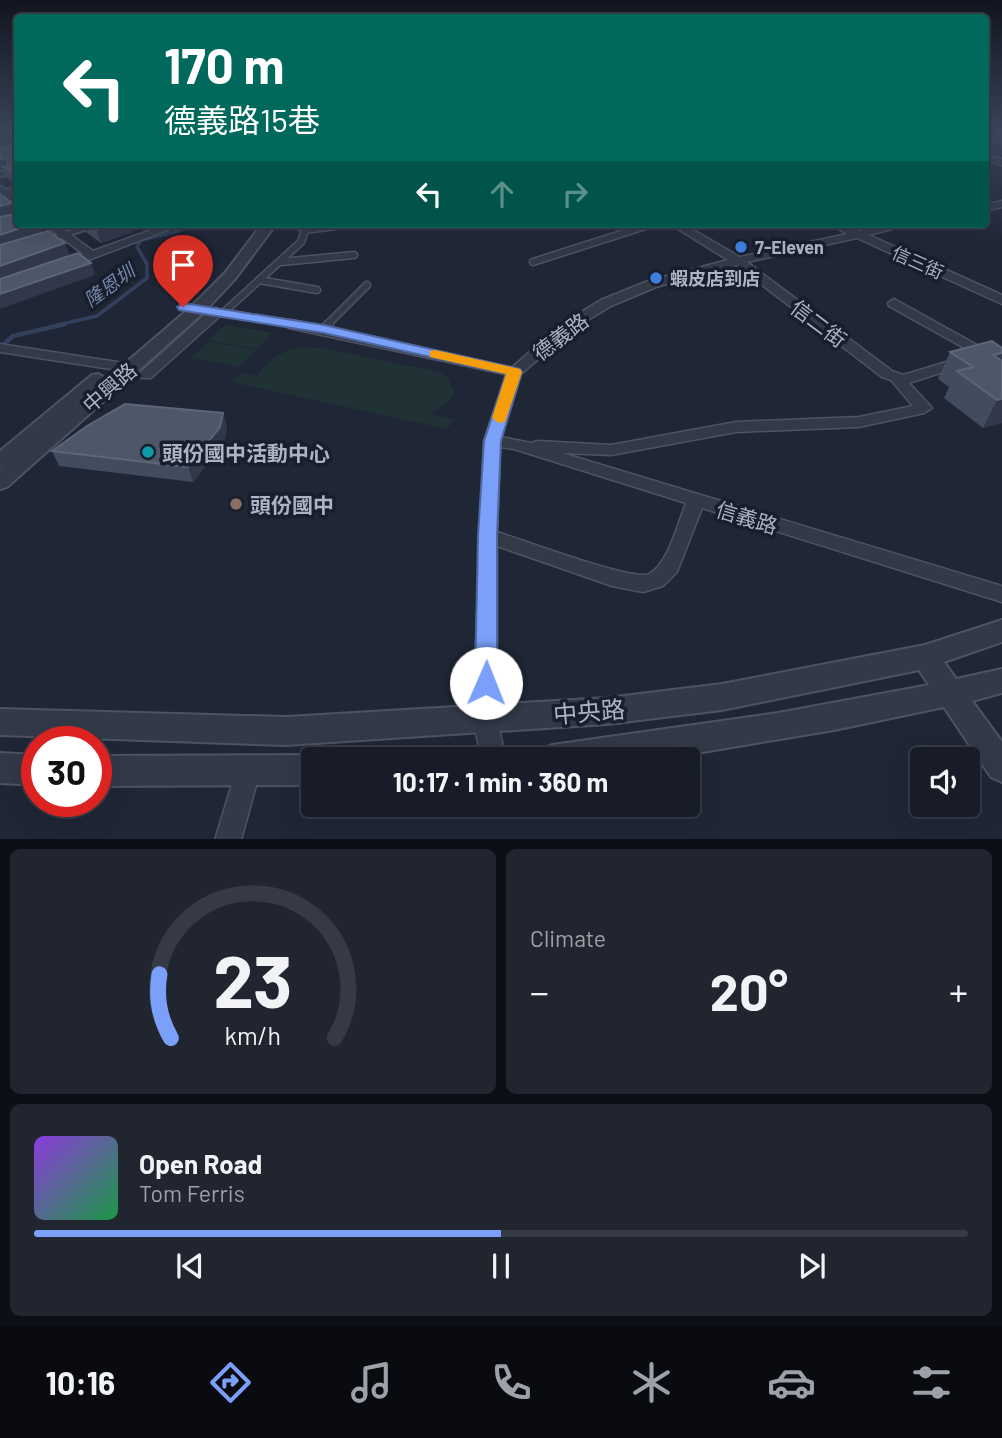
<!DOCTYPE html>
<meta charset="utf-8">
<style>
:root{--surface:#171c28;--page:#202530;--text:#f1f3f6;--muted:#9ea1a8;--line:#363a45;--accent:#7ba0f9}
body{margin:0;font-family:Barlow,"Noto Sans TC",sans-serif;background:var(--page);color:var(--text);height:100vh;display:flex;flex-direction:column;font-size:26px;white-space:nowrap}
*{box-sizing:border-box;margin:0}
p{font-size:23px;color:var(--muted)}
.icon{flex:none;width:38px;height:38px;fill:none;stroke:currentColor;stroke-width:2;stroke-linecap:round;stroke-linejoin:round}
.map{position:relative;height:839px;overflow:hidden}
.sheet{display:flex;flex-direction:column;gap:10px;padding:10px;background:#0d0f16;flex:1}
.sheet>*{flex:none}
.hud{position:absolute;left:14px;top:14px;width:975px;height:214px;border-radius:7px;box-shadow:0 7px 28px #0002,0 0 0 2px var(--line);background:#00695c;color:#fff;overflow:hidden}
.tools{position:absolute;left:910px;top:747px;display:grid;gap:14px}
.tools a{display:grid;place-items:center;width:70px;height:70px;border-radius:7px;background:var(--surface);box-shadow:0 7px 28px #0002,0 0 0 2px var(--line);font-size:35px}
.speed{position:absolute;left:21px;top:726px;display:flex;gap:14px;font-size:35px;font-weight:700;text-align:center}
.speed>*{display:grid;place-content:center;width:91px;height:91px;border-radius:50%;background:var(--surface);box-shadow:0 7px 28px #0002,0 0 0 2px var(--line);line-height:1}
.speed .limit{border:10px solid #d22;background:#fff;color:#111}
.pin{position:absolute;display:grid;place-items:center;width:60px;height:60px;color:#fff;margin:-72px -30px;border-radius:50% 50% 50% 0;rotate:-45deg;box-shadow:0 0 7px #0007}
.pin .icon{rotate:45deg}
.me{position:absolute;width:77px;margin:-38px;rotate:1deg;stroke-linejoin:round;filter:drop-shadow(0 0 5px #0008)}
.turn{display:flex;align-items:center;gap:24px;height:147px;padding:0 35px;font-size:32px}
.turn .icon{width:91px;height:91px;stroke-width:2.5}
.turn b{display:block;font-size:49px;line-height:60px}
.lanes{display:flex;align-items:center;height:66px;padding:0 35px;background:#0003;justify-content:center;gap:35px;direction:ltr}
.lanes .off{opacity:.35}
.big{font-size:52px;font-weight:700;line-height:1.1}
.sheet .tile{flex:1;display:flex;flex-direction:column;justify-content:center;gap:10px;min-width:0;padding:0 24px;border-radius:10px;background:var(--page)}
.sheet .dial{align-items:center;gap:0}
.dial svg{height:182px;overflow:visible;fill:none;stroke:var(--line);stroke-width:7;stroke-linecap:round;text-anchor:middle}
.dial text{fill:var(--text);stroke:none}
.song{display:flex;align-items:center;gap:21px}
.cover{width:84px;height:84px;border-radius:10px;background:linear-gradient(135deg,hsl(270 70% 55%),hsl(140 70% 35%))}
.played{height:7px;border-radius:4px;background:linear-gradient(90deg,var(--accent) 50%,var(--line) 50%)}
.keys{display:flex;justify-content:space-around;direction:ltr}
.heat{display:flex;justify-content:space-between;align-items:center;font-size:38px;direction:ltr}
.sheet .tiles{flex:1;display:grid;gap:10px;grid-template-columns:1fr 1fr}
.tile:last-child{grid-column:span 2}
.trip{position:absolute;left:301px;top:747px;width:399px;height:70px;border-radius:7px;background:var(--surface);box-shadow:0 7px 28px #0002,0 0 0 2px var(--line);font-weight:700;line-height:70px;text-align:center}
.tab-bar{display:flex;height:112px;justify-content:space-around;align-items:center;background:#090b10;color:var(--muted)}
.tab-bar .icon{width:49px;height:49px}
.tab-bar .active{color:var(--accent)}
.tab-bar b{font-size:32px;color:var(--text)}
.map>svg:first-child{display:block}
.green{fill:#213237}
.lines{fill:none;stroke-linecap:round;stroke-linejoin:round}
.stream-far2{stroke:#32405e;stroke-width:2.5}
.stream-far1{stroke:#32405e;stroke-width:3.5}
.stream{stroke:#32405e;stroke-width:4.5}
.service-far1-casing{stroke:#4d5362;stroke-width:9}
.service-casing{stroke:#4d5362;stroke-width:11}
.pedestrian-casing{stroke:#4d5362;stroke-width:4}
.minor-casing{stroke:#4d5362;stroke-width:3}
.tertiary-casing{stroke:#4d5362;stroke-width:4}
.service-far1{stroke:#323947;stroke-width:6}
.service{stroke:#323947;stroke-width:8}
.pedestrian{fill:#323947;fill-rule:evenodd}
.minor{fill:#323947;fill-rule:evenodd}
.tertiary{fill:#323947;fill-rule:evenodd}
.wall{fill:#434c5f}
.shaded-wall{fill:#30384a}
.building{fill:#4e576a;stroke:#5d6578;stroke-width:2}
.route{fill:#7ba0f9;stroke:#5068a2;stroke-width:2}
.slow{fill:#f59e0b}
.shop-dot{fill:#3f7fe0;stroke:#181e2b;stroke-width:2.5}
.culture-dot{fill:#0f9aa8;stroke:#181e2b;stroke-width:2.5}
.education-dot{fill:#8d6e63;stroke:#181e2b;stroke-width:2.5}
.labels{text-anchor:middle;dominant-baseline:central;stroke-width:7;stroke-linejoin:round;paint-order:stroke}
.far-poi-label{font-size:18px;font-weight:bold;fill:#acb3c4;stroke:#181e2b;text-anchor:start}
.far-street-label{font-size:18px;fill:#acb3c4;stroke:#181e2b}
.far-water-label{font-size:19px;font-style:italic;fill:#7486ad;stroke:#181e2b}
.street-label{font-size:21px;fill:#acb3c4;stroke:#181e2b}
.poi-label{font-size:21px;font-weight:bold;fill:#acb3c4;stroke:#181e2b;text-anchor:start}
.near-street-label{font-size:24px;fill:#acb3c4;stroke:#181e2b}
</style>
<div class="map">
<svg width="1002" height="840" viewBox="0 0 1002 840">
<rect width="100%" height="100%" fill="#1f2636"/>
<!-- green -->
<g class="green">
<path d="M225,325H226L272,333L257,349L209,340Z"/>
<path d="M209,342L256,350L240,367L191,358Z"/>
<path d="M304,347L322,348L438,372L448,378L454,391L450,401L431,414L454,420L447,429L231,382L241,373L257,376C270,358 282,350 304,347Z"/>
</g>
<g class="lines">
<!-- stream-far2 -->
<path class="stream-far2" d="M985,133H995"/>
<!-- stream-far1 -->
<path class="stream-far1" d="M57,325L97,316L147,278V264L137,247L141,240L179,231L194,224"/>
<!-- stream -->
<path class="stream" d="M0,348L13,336L65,324"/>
<defs>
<g id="service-far1">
<path d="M295,224L305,230L350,224"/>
<path d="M281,262L354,255"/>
<path d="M533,262L652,224"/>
<path d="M259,280L317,290"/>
<path d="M183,307L301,325"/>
<path d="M223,313L301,242L305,230"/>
<path d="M327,325L367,285"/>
</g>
<g id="service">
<path d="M290,324L514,372"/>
<path d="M324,329L329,324"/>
</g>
<g id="pedestrian">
<path d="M10,171V175L0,176V172Z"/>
<path d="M18,186V191L4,194L0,192Z"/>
<path d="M89,224H102L43,244L36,242Z"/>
</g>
<g id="minor">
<path d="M1002,134V140L985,145V139Z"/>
<path d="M18,144V150L0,153V147Z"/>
<path d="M985,154L1002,159V165L985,160Z"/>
<path d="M0,186L18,197V205L0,194Z"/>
<path d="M1002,201V207L985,211V205Z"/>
<path d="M44,224H56L93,251L168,224H183L65,269L61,268V262L83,254Z"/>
<path d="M670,224H683L740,257L847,234L830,224H844L859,231L890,224H910L869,235L1002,295V304L857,238L747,262L892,371L903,375L963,357L970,361L968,364L909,383L932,408L924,413L859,427L736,432L611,455L562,453L1002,586V602L702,508L677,572L663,586L643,592L612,586L497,546V720L506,760H482L473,720L484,441L507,372L560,325L601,300L648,281L728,260ZM736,265L882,377L891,380L913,406L859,417L736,422L611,445L538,441L531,443L501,437L521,374L570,331L611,306L656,287ZM500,447L514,449L686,503C678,523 668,564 649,574C634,582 520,539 497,532Z"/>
<path d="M894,299L1002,359V369L889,306L888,303Z"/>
<path d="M216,308L223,312L221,315L151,378H141L139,375L141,372L211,309Z"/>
<path d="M0,344L130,364L137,368L130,372L0,352Z"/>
<path d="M248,759L257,762L260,771L241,840H215L236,771L239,762Z"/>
</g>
<g id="tertiary">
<path d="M262,224H276L235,279L204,312L7,487L0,489V470L3,468L0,469V451L92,375L98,374L107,379L192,306L225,273Z"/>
<path d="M1002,620V642L944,662L956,679L1002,669V693L972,701L1002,742V782L991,777L944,707L834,730L655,760H537L541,750L552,745L778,713L929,685L919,670L722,710L607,724L286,745L0,735V709L286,717L607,698L722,684L925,645Z"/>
<path d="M0,753L37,755V785L0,783Z"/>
<path d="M313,755L324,760H313V785L96,786V756Z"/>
</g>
</defs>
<!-- service-far1 casing -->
<use href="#service-far1" class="service-far1-casing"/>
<!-- service casing -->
<use href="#service" class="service-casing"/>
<!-- pedestrian casing -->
<use href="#pedestrian" class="pedestrian-casing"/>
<!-- minor casing -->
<use href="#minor" class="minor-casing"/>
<!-- tertiary casing -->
<use href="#tertiary" class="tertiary-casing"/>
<!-- service-far1 -->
<use href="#service-far1" class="service-far1"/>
<!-- service -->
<use href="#service" class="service"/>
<!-- pedestrian -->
<use href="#pedestrian" class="pedestrian"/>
<!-- minor -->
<use href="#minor" class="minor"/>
<!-- tertiary -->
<use href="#tertiary" class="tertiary"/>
</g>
<!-- wall -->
<g class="wall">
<path d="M18,149V184L7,178L4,170H0Z"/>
<path d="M83,224H133L131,225L133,232L101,243L86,232Z"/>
<path d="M992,341L1002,423L983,428L944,398L949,387L938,379L950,352Z"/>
<path d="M223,413L227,427L224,442L193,482L59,466L52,451Z"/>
</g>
<!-- shaded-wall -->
<g class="shaded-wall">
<path d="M7,158L12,169L3,167L4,170H0V159Z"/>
<path d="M12,203L17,214L0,220V206Z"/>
<path d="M33,224H39L43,234L0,249V235Z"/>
<path d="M116,224H133L131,225L133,232L101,243L96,230Z"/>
<path d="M65,243L70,256L0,281V266Z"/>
<path d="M91,263L95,275L0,309V294Z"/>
<path d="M1002,353V362L993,355Z"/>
<path d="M1002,399V423L983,428L997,400Z"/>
<path d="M223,413L227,427L224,442L193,482L188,467Z"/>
</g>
<!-- building -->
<g class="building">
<path d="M11,145L18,149V173L16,174L3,167L7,166V158L0,159V148Z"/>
<path d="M0,194L12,203L0,206Z"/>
<path d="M16,205L18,207V224H33L0,235V217L14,214Z"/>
<path d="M87,224H116L96,230Z"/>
<path d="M48,231L65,243L0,266V245Z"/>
<path d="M78,253L91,263L0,294V279Z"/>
<path d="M992,341L1002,348V353L993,355L1002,361V399L997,400L957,371L973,367L950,352Z"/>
<path d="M125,404L223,413L220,427L188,467L52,451L87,426Z"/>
</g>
<!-- sky -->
<linearGradient id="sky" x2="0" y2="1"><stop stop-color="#11151e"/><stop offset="0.53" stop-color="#3c475d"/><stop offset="1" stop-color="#3c475d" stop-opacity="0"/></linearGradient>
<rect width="1002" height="250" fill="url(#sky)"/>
<!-- route -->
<path class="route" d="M183,303L324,325L520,369L522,372L501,441L497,536V683L494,690L486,693L478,690L475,683L478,536L484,441L506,374L324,333L179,310L177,307Z"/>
<!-- slow -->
<path class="slow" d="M435,350L520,369L522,372L505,422L499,423L492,418L506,374L430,357V351Z"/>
<!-- markers -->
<g class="shop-dot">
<circle cx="741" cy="247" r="7"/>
<circle cx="656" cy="278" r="7"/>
</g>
<circle class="culture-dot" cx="148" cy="452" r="7"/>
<circle class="education-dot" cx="236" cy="504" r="7"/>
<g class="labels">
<!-- far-poi labels -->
<g class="far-poi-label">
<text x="755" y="247">7-Eleven</text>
<text x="670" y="278">蝦皮店到店</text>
</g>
<!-- far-street labels -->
<g class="far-street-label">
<text transform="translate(918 262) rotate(24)">信三街</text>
</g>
<!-- far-water labels -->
<g class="far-water-label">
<text transform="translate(109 285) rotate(-36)">隆恩圳</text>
</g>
<!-- street labels -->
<g class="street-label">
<text transform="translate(819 323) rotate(37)">信二街</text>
<text transform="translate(560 336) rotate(-37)">德義路</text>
<text transform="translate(109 387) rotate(-41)">中興路</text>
<text transform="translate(747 517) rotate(17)">信義路</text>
</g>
<!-- poi labels -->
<g class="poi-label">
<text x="162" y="452">頭份國中活動中心</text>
<text x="250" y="504">頭份國中</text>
</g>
<!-- near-street labels -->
<g class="near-street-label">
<text transform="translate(589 711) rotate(-5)">中央路</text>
</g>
</g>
</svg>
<div class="tools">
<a><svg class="icon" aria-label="sound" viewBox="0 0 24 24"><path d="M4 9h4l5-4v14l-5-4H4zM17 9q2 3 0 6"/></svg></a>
</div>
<div class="speed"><div class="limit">30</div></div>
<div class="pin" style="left:183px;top:307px;background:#d93025"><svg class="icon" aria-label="arrive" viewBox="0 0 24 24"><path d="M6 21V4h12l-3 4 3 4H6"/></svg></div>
<svg class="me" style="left:486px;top:683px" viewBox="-20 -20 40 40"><circle r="19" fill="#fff"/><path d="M0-13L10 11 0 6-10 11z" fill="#7ba0f9"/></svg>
<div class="trip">10:17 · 1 min · 360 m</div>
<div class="hud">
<div class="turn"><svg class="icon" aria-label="left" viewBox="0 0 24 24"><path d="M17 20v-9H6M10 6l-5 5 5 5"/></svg><div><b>170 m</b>德義路15巷</div></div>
<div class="lanes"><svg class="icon" aria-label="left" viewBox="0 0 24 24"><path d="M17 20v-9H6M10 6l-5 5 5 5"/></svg><svg class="icon off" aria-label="ahead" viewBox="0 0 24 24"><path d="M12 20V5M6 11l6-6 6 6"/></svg><svg class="icon off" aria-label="right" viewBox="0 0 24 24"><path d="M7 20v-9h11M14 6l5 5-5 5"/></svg></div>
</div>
</div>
<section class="sheet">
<div class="tiles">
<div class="tile dial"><svg viewBox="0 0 100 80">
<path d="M14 69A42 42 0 1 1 86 69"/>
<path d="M14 69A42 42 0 0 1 9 41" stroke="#7ba0f9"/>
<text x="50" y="56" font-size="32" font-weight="700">23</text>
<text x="50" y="72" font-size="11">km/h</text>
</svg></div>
<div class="tile"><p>Climate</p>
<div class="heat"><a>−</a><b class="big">20°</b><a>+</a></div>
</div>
<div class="tile">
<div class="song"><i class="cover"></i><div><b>Open Road</b><p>Tom Ferris</p></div></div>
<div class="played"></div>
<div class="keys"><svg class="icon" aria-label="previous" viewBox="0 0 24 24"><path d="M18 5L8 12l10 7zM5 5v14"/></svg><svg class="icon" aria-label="pause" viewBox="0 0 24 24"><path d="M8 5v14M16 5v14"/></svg><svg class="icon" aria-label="next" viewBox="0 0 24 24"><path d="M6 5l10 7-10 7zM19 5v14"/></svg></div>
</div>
</div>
</section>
<nav class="tab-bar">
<b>10:16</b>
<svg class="icon active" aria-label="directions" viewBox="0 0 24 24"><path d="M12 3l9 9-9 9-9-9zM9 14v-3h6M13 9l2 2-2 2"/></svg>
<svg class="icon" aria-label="music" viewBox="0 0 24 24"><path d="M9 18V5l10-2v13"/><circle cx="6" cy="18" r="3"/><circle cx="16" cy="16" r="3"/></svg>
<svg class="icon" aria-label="phone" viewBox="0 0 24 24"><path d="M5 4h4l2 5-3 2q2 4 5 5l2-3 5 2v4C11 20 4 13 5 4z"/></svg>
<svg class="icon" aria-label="climate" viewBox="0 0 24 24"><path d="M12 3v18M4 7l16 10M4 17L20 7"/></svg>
<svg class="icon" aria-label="car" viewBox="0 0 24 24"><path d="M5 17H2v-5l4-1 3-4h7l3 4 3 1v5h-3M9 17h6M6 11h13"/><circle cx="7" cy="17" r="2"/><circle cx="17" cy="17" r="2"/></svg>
<svg class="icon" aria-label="filters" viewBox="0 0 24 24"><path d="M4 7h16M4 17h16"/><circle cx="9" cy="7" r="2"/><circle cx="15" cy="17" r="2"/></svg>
</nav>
